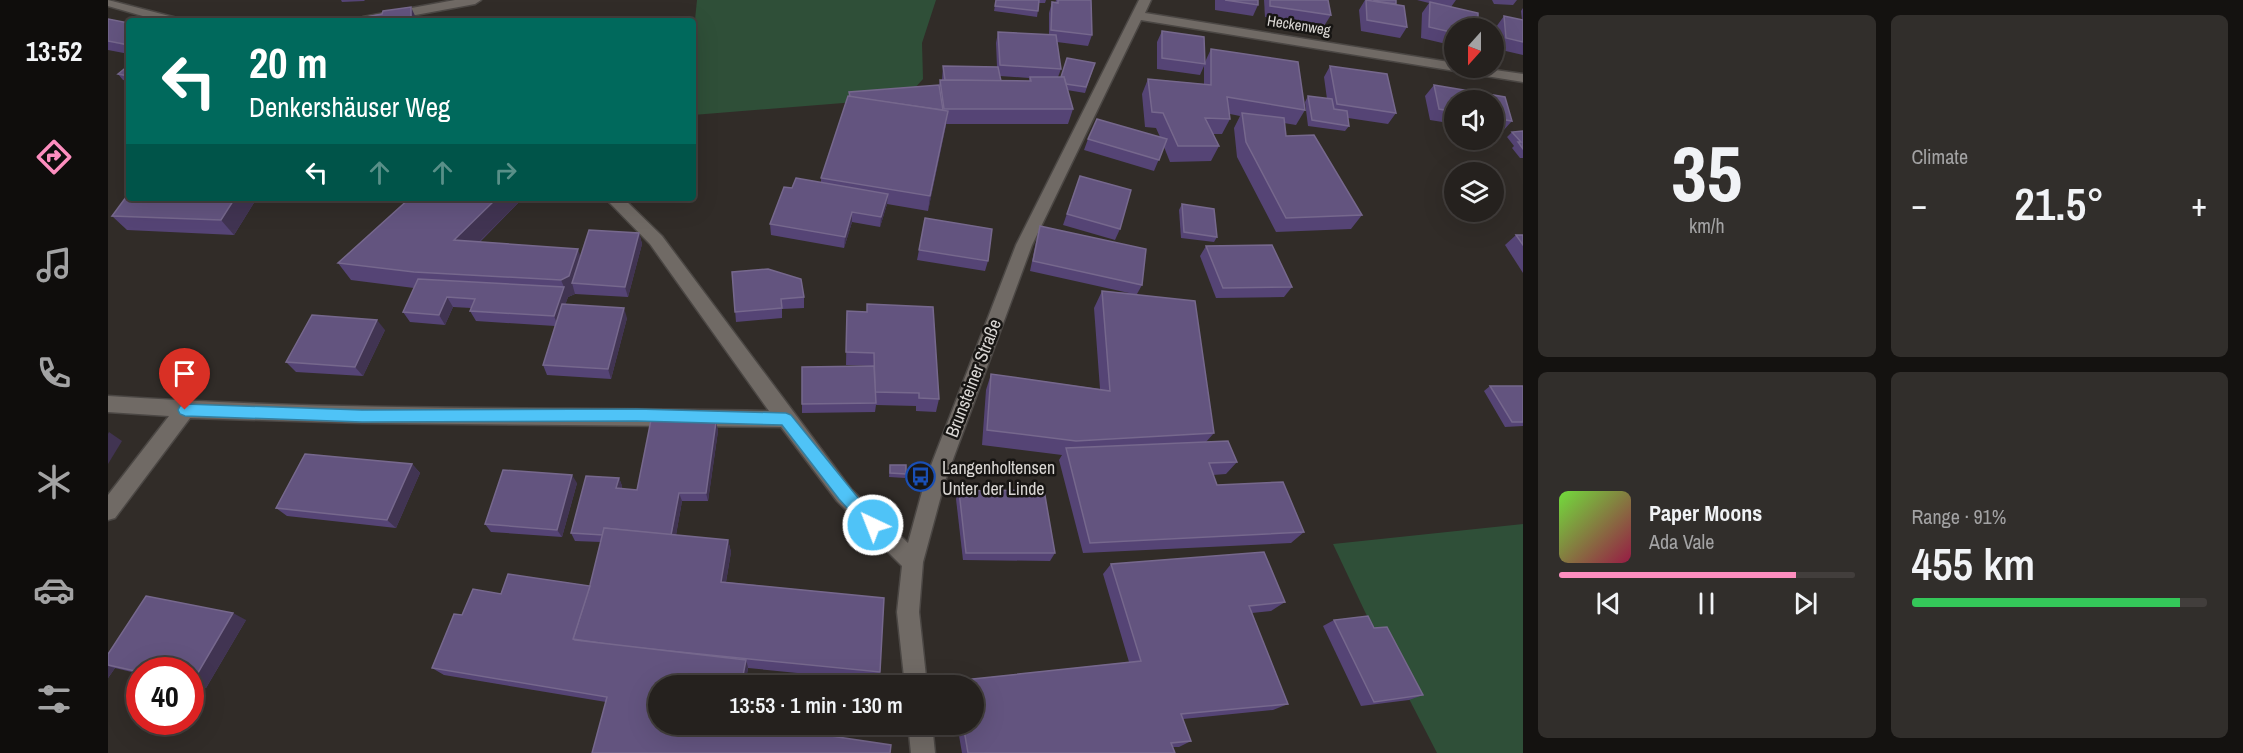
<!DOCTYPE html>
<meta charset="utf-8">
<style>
:root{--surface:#25211e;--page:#312e2b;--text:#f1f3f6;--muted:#a3a3a4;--line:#423e3c;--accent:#fd8ebf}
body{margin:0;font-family:"Archivo Narrow",sans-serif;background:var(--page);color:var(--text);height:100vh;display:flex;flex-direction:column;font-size:22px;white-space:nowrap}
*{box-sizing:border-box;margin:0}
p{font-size:20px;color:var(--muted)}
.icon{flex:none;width:33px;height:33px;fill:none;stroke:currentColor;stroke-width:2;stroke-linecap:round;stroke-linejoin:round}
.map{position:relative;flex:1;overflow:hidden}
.sheet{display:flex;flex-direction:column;gap:15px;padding:15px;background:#141210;width:720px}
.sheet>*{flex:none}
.top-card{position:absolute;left:18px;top:18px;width:570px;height:183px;border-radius:6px;box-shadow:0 6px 24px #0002,0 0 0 2px var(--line);background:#00695c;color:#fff;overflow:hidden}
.needle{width:39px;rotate:201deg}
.controls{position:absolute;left:1336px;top:18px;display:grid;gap:12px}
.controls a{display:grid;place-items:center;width:60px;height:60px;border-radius:50%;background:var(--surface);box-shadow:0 6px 24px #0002,0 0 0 2px var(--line);font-size:30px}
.speed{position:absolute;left:18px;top:657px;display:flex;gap:12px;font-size:30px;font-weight:700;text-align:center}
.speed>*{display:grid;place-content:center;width:78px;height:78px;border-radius:50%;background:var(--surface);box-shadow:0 6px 24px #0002,0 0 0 2px var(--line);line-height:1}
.speed .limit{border:9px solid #d22;background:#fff;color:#111}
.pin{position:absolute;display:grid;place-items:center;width:51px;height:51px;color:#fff;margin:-62px -26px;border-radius:50% 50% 50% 0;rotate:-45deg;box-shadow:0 0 6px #0007}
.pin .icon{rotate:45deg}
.me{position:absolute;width:66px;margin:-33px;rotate:317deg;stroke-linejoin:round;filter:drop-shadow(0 0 4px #0008)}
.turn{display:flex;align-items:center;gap:21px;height:126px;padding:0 24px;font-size:27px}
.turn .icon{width:78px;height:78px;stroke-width:2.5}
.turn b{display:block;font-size:42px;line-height:51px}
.lanes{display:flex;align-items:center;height:57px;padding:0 24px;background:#0003;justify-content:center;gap:30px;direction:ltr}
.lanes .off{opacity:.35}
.big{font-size:45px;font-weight:600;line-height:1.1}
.sheet .card{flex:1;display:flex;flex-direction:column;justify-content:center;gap:9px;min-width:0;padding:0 21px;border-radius:9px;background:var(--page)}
.sheet .dial{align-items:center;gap:0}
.dial b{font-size:78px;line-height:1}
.song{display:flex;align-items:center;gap:18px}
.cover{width:72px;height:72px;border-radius:9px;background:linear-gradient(135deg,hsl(100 70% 55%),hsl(340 70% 35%))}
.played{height:6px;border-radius:3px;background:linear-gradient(90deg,var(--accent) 80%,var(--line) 80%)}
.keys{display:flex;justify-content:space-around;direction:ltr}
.heat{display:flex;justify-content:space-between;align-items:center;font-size:33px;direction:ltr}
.charge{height:9px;border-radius:4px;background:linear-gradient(90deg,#34c759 91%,var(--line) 0)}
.sheet .tiles{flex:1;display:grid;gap:15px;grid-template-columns:repeat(2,1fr)}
.trip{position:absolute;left:540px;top:675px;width:336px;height:60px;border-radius:30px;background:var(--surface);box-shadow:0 6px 24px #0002,0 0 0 2px var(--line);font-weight:600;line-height:60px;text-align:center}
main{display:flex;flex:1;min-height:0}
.dock{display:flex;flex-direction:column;width:108px;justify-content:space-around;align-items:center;background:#0f0d0c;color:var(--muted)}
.dock .icon{width:42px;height:42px}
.dock .active{color:var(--accent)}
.dock b{font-size:27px;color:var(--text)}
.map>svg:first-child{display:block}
.green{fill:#2f4f38}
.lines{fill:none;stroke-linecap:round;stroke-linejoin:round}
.minor-casing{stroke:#4b4744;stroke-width:3}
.minor{fill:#706a65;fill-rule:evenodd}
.wall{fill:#554475;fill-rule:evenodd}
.shaded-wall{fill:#413452}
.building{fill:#63547f;stroke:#76688d;stroke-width:1.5}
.route{fill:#4fc3f7;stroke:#337fa1;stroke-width:1.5}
.labels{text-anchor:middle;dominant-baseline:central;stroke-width:5;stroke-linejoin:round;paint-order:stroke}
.far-street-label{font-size:15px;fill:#dad7d4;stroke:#171513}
.street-label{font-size:18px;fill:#dad7d4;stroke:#171513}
.poi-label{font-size:18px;fill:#dad7d4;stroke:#171513;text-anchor:start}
</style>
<main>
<nav class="dock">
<b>13:52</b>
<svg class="icon active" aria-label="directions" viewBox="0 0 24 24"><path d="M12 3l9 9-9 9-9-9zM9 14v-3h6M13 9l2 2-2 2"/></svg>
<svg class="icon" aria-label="music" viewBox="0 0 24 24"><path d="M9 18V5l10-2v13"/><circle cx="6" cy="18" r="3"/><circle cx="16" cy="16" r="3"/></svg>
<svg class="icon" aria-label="phone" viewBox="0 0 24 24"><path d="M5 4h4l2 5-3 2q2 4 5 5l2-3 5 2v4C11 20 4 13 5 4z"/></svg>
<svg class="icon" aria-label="climate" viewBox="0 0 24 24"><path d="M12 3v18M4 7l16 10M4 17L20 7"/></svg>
<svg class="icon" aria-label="car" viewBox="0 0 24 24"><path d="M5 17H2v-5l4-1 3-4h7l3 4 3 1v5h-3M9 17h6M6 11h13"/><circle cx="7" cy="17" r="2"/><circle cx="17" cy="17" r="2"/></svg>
<svg class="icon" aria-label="filters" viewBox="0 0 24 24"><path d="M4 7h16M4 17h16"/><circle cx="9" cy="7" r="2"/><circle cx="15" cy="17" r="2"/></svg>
</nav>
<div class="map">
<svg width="1415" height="753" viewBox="0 0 1415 753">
<rect width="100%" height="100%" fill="#312c28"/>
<!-- green -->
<g class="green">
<path d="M589,0H828L814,43L815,79L798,98L585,115V39Z"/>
<path d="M1415,524V753H1329L1267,633L1225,544Z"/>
</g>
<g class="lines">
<defs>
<g id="minor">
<path d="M0,0L69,18L71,21H52L0,6Z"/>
<path d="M347,0H373L367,4L275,21H249L255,17Z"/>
<path d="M1031,0H1043L1037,13L1347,63V68H1373L1415,74V82L1033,20L924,245L837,481L815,562L811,612L819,686H797L789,612L794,566L729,501L673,427L254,423L82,418L7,518L0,520V495L61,416L0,412V396C220,411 441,407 661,411L542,244L497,198H515L554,236L743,489L800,543L817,481L908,245Z"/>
<path d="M800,724H824L827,753H803Z"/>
</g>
</defs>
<!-- minor casing -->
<use href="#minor" class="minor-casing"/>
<!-- minor -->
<use href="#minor" class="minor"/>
</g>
<!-- wall -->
<g class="wall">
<path d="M233,0H257L256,1L234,2Z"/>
<path d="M888,0H938L937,3H931L929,17L886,11Z"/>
<path d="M948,0H983L984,35L980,46L949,42L953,69L950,77H953L987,63L977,93L959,90L965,109L960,124H838L820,211L779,204L772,227L744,222L736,248L663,235L662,224L684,188L713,182V178L741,96V92L831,85L832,80H834L835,66L889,67L888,43L890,32L941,35V13L944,2L947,3ZM892,76L921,78V81H893Z"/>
<path d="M1107,0H1150V5L1145,16L1107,10Z"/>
<path d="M1156,0H1220L1223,15L1216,26L1157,17Z"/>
<path d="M1257,0H1288V4L1299,27L1292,38L1253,31L1251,10Z"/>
<path d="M1309,0H1348L1343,7L1347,28V46L1313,38L1314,13L1321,3Z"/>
<path d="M1384,0H1409L1405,5L1386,4Z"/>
<path d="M1415,8V55L1389,49L1388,27L1396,16L1414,20L1413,11Z"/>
<path d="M0,19L21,23V54L0,50Z"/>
<path d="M1054,31L1097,62L1103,49L1197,110L1188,125L1176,123L1178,136L1254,215L1243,229L1168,232L1129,157L1126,128L1132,116L1122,114V119L1114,134H1105L1111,146L1103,161L1062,162L1056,147L1046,171L976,150L980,139L1052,137L1048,128L1037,127L1034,94L1040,79L1096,84V66L1092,75L1049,69V42Z"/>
<path d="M21,65V81L15,80L10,74Z"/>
<path d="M1222,66L1288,113L1280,124L1240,118L1241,126L1237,131L1200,126L1197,102L1200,96L1219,99L1216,77Z"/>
<path d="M1326,85L1397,97L1404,121L1394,132L1386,131V100H1347V124L1322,120L1317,96Z"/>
<path d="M1415,131V158H1412L1404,148L1406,146L1399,137L1404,132Z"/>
<path d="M972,176L1012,229L1007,240L955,225Z"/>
<path d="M21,198H149L126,235L19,230L4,216Z"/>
<path d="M302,198H415L372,242L472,256L531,233L534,244L520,297L467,294L460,297L457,305L519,318L503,379L439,375L435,365L447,326L368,321L362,311L363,308L345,307L337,325L302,322L295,312L306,288L243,280L230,263Z"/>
<path d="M1074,204L1109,237L1106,242L1073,238L1071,210Z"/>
<path d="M932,226L1034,285L1029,294L1106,433L1098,442L1129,462L1118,474L1105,475L1109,485L1196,532L1183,543L975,553L951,460L954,455L874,445L878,390L883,374L992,389L986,308L994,291L1021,293L922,271L929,237Z"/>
<path d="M1408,235H1415V273L1397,245Z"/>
<path d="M1098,246L1184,287L1176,297L1108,298L1092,256Z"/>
<path d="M811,250L880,261L877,271L809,260Z"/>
<path d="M624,272L696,297V308L674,309V318L628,322Z"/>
<path d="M739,311L831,399L828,412L808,411V406L768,405L767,412L694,413V367L764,366L738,365Z"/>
<path d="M277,330L255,376L188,372L178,362Z"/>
<path d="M1382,386H1415V426L1397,427L1376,391Z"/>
<path d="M543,420L608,422L610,431L600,501H574L568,535L620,540L623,552L618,582L776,598L772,672L770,681L640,668L637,686H550V724H642L783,745L782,753H484L498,702L336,675L324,668L346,614L354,615L365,589L393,594L400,574L482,586L493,542L467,541L463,533L478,476L511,478L514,486V489L529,490Z"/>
<path d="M304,464L312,473L288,528L179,516L168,508Z"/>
<path d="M782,465L798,474L797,478L781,477Z"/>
<path d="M469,483L454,537L383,532L377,524Z"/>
<path d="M851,491L947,553L942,561L855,560L848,499Z"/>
<path d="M1003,564L1177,602L1163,611L1144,613L1180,704L1165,710L1075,719L1083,741L1071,747H1065L1067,753H854L849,724H866V686H843L846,681L1021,662L995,574Z"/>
<path d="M138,620L98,688L82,684V670H32V674L7,668L0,678V654Z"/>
<path d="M1226,620L1266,628L1315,695L1301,700L1253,706L1215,626Z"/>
</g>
<!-- shaded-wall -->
<g class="shaded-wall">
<path d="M303,7L308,18V21H303Z"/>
<path d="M840,111L838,126L820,211L822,196Z"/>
<path d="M780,194L779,204L772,227L773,217Z"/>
<path d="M127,198H149L126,235L113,220Z"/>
<path d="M389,198H415L356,257L346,240Z"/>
<path d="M744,212V222L736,248L737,237Z"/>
<path d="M531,233L534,244L520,297L517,287Z"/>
<path d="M470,249L476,267L464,283L467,294L460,297L450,326L446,316L456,287L453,280Z"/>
<path d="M339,297L345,307L337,325L331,315Z"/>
<path d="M516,308L519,318L503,379L500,369Z"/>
<path d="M269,320L277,330L255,376L247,367Z"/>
<path d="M608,422L610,431L600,501L598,493Z"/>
<path d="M1,432L14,441L0,464V434Z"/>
<path d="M304,464L312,473L288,528L279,520Z"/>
<path d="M464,475L469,483L454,537L449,530Z"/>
<path d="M511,478L514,486L512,496L508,488Z"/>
<path d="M571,493L574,501L566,546L563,539Z"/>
<path d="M620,540L623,552L616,593L613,582Z"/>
<path d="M125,613L138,620L98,688L84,683Z"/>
<path d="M638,660L640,667L637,686H633Z"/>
<path d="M0,666L7,668L0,678Z"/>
</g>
<!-- building -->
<g class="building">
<path d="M888,0H931L930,11L887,6Z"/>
<path d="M950,0H983L984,35L943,30L944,2L950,3Z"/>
<path d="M1117,0H1150V5Z"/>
<path d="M1162,0H1220L1223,15L1162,6Z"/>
<path d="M1258,0L1296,6L1299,27L1259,20Z"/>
<path d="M1266,0H1288V4L1266,1Z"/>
<path d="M1322,2L1370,13V28H1347V33L1321,27Z"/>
<path d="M303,7V21H237L274,14L275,11Z"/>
<path d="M1396,16L1415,20V42L1398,38Z"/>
<path d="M0,19L21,23V45L0,41Z"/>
<path d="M1054,31L1096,37L1097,64L1054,58Z"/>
<path d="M890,32L948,35L953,69L892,65Z"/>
<path d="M1103,49L1190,62L1197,110L1119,97L1122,119L1097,118L1111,146H1070L1055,113L1044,112L1040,79L1103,85Z"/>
<path d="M959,58L987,63L978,87L958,84L956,77H953Z"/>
<path d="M21,65V76L10,74Z"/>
<path d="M835,66L890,67L893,81L837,80Z"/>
<path d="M1222,66L1279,74L1288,113L1229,104Z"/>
<path d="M922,77H956L965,109H836L832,80L923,81Z"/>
<path d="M831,85L835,110L742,97L741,92Z"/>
<path d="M1326,85L1397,97L1404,121L1386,118V100H1347V112L1331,109Z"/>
<path d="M740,96L840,111L822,196L713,178Z"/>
<path d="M1200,96L1224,99L1226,109L1239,111L1241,126L1204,120Z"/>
<path d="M1134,113L1176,118L1178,136L1206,135L1254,215L1178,218L1138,142Z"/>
<path d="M989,119L1059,139L1051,160L980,139Z"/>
<path d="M1415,131V149L1410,142H1413L1404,132Z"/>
<path d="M972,176L1023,190L1012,229L959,214Z"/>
<path d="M688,178L780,194L773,217L744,212L737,237L662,224L676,187L684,188Z"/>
<path d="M21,193V198H127L113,220L4,216Z"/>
<path d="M302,198H389L346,240L470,249L461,276L453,280L306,272L230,263Z"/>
<path d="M1074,204L1106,209L1109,237L1076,232Z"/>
<path d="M817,218L884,229L880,261L811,250Z"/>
<path d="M932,226L1038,249L1034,285L925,261Z"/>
<path d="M481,230L531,233L517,287L464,283Z"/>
<path d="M1408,235H1415V245Z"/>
<path d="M1164,245L1184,287L1115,288L1098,246Z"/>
<path d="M660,269L693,279L696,297L673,299L674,308L627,312L624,272Z"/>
<path d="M310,279L456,287L446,316L362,311L367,299L339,297L331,315L295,312Z"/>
<path d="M994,291L1087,301L1106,433L968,441L879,430L883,374L1002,391Z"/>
<path d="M454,304L516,308L500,369L435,365Z"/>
<path d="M759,304L825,307L831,399L811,398V393L767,392L766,353L738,352L739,311L759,312Z"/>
<path d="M204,315L269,320L247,367L178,362Z"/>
<path d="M766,366L768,403L694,404V367Z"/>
<path d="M1382,386H1415V422H1404Z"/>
<path d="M543,420L608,422L598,493H571L563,535L496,528L495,535L463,533L478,476L511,478L508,488L529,490Z"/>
<path d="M1120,441L1129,462L1101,463L1109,485L1175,482L1196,532L982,543L958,448Z"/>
<path d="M197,454L304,464L279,520L168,508Z"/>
<path d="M782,465H798V474L782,473Z"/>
<path d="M395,470L464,475L449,530L377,524Z"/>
<path d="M936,490L947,553H858L851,491Z"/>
<path d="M496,528L620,540L613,582L776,598L772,672L512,646L465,639L482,585Z"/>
<path d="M1156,552L1177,602L1141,606L1180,704L1073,714L1083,741L1063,743L1067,753H860L855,724H866V686H847L846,681L1033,661L1003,564Z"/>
<path d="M400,574L482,586L465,639L467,640L638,660L633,686H550V724H642L783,745L782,753H484L499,697L324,668L346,614L354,615L365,589L393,594Z"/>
<path d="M38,596L125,613L84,683L82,682V670H32V672L0,665V654Z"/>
<path d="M1260,616L1266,628L1279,627L1315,695L1266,702L1226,620Z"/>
</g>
<!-- route -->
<path class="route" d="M77,404L254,410L529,409L678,413L683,415L772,525L770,530L765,532L759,530L731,499L674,425L529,421L254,422L77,416L72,414L70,410L72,406Z"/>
<!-- icons -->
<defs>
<symbol id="bus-ring" viewBox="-11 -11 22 22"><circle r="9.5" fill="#171513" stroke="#1a4fb4" stroke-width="1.5"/><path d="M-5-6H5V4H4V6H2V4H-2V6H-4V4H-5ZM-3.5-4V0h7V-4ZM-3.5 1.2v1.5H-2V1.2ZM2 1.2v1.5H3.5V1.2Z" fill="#1a4fb4"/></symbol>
</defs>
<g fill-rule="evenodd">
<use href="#bus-ring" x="796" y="460" width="33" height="33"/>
</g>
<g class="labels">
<!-- far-street labels -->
<g class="far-street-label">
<text transform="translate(1191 25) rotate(9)">Heckenweg</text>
</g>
<!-- street labels -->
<g class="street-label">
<text transform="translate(865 378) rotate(-69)">Brunsteiner Straße</text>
</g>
<!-- poi labels -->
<g class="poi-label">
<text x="834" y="467">Langenholtensen<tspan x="834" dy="21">Unter der Linde</tspan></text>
</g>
</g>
</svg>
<div class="controls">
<a><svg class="needle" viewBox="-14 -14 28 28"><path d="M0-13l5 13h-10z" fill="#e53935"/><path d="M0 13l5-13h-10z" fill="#a3a3a4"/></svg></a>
<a><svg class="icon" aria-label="sound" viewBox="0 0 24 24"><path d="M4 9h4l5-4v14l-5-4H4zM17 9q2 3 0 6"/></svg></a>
<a><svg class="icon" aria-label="layers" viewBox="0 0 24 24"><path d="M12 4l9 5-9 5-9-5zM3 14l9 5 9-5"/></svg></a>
</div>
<div class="speed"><div class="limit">40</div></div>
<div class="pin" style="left:77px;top:410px;background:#d93025"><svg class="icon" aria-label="arrive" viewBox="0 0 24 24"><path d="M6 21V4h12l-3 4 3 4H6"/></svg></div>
<svg class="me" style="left:765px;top:525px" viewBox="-20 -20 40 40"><circle r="17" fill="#4fc3f7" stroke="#fff" stroke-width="3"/><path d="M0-11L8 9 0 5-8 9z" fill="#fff"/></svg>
<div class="trip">13:53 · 1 min · 130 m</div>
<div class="top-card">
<div class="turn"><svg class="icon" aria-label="left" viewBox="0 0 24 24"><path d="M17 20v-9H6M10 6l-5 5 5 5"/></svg><div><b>20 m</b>Denkershäuser Weg</div></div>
<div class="lanes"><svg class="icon" aria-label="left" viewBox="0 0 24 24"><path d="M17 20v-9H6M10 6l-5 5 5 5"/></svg><svg class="icon off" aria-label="ahead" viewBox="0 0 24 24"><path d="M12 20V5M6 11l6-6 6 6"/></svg><svg class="icon off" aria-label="ahead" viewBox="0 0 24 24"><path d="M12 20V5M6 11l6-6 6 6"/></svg><svg class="icon off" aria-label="right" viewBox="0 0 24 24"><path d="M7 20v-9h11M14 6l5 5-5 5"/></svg></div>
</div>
</div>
<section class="sheet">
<div class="tiles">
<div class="card dial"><b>35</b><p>km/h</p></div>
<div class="card"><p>Climate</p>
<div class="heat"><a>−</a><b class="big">21.5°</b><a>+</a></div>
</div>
<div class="card">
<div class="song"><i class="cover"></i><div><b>Paper Moons</b><p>Ada Vale</p></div></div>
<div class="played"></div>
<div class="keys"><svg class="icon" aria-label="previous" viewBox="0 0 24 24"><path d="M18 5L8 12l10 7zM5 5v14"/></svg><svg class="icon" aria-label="pause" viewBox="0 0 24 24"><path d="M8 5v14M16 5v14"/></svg><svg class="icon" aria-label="next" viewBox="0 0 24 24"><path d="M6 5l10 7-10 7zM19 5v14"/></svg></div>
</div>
<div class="card"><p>Range · 91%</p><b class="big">455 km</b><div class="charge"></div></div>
</div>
</section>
</main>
